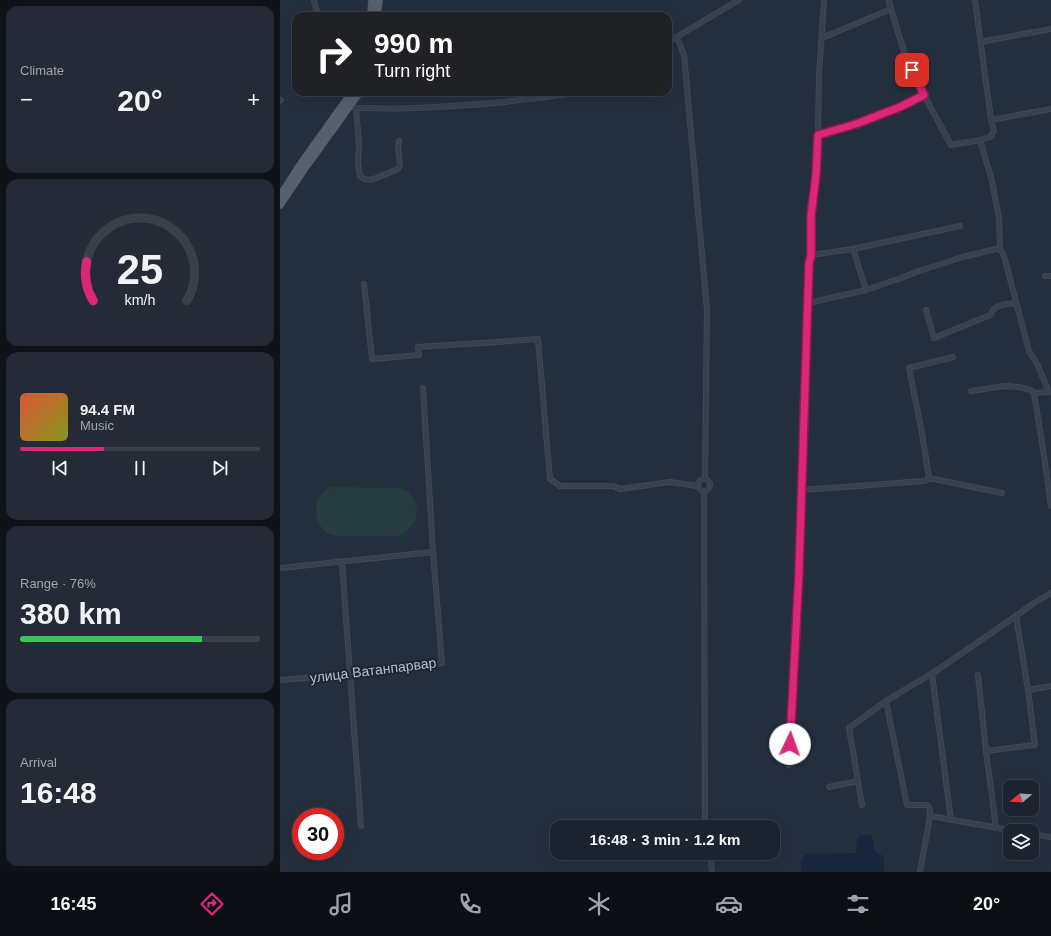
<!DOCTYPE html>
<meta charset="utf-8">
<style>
:root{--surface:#1b232e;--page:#242b36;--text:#f1f3f6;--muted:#a0a4aa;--line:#39404a;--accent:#db2777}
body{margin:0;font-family:Helvetica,sans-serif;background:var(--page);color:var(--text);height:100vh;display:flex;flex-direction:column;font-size:15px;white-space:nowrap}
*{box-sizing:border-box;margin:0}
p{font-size:13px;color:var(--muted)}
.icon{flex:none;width:22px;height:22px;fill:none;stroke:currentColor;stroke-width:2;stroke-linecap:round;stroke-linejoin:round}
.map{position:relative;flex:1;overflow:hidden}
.details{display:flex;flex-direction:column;gap:6px;padding:6px;background:#0f1319;width:280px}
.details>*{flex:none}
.guide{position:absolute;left:12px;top:12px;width:380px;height:84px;border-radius:12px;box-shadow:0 4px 16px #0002,0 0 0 1px var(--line);background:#202124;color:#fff;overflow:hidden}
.needle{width:26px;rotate:252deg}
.controls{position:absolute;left:723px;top:780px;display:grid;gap:8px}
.controls a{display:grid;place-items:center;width:36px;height:36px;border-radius:8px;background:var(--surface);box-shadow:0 4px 16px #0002,0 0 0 1px var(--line);font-size:20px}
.speed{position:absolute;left:12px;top:808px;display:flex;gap:8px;font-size:20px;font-weight:700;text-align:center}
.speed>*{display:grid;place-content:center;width:52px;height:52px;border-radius:50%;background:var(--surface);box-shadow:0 4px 16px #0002,0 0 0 1px var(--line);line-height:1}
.speed .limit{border:6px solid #d22;background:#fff;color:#111}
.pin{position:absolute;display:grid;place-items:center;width:34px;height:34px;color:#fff;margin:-17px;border-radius:8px;box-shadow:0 2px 6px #0006}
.me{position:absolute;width:44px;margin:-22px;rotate:3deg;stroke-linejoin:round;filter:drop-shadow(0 0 3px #0008)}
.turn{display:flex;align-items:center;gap:14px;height:84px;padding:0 16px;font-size:18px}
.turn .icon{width:52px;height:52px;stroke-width:2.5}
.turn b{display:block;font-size:28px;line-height:34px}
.big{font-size:30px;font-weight:600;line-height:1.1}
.details .tile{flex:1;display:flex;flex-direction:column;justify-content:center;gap:6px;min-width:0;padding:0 14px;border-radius:12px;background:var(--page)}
.details .dial{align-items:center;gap:0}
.dial svg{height:104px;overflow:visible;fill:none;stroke:var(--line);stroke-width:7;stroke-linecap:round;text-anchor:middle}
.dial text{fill:var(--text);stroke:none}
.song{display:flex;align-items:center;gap:12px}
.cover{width:48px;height:48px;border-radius:6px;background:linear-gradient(135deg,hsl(10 70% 55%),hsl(70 70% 35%))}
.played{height:4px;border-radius:2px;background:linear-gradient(90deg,var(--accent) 35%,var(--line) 35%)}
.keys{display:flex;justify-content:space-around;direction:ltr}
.heat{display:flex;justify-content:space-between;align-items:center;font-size:22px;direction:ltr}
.charge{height:6px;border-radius:3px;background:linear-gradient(90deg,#34c759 76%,var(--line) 0)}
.trip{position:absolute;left:270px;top:820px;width:230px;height:40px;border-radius:12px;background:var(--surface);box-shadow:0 4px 16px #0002,0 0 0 1px var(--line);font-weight:600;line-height:40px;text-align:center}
.dock{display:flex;height:64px;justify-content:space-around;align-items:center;background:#0b0e12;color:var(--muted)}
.dock .icon{width:28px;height:28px}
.dock .selected{color:var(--accent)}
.dock b{font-size:18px;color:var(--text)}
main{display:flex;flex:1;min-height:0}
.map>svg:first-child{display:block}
.green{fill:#263c3f}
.water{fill:#17263c}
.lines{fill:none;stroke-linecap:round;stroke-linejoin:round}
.minor-casing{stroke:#414a57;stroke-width:6}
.primary-casing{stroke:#414a57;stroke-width:8}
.minor{stroke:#38414e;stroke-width:4.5}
.primary{stroke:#56606e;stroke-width:7}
.route-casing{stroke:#8e194d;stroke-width:10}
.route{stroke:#db2777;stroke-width:7}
.labels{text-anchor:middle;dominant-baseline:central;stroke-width:4;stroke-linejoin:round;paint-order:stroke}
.street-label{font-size:14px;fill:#b4bcc9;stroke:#1d2633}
</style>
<main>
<section class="details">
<div class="tile"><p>Climate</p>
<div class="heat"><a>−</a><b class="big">20°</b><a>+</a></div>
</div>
<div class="tile dial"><svg viewBox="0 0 100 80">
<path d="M14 69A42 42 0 1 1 86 69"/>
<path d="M14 69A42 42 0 0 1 9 39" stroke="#db2777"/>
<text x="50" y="56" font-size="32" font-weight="700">25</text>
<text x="50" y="72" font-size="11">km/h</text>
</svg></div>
<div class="tile">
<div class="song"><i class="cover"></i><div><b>94.4 FM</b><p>Music</p></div></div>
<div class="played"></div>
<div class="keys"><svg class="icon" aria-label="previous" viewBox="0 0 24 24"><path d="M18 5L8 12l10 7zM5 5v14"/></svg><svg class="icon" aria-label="pause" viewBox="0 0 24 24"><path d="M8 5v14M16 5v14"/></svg><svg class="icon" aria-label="next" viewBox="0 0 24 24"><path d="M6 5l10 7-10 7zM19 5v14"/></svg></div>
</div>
<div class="tile"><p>Range · 76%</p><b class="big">380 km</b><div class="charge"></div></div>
<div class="tile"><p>Arrival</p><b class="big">16:48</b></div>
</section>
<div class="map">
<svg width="771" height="872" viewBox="0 0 771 872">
<rect width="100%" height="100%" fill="#242f3e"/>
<!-- green -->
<path class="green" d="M51,487L120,488L127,491L134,499L137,510L136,520L128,530L119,536H57C53,535 50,534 47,533C37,526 33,509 39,498C41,493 46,490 51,487Z"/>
<!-- water -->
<path class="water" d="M579,835H590L593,840L595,852L602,855C604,860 606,867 603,872H522C520,862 519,860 527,854L576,853L577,841Z"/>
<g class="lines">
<defs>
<g id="minor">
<path d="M34,0L36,9L40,16"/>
<path d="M544,0L539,76L538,135L536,175L531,216V255L573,249L680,226"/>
<path d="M695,0L711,120L714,131L710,137L700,140L712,181L719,219L720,248"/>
<path d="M611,9L626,58L644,95"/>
<path d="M397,37L404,55L427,310L425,479"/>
<path d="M542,38L611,9L609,0"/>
<path d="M388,42L459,0"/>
<path d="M700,42L771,29"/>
<path d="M0,101L1,100"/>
<path d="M69,105L76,108C96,108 115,109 135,108C190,106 245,101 300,92"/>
<path d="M76,108L79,144L78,162L80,176L84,179L90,180L94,179L118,169L120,165L118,148L119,141"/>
<path d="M711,120L771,109"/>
<path d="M538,135L576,124L620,107L644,95L671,145L700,140"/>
<path d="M573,249L586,290L621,278L639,271L683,257L720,248L724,256L749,351L757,364L769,392L754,393L763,449L771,506"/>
<path d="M765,276H771"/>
<path d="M84,284L92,359L139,355L138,347L201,343L258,339L270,479L280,486H333L340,489L390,482L417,486"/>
<path d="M528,303L586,290"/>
<path d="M646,310L654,338L710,315C712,313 712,311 714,309C718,304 730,304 736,303"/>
<path d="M143,388L153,552"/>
<path d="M691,391L725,386L739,387L751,390L754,393"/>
<path d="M649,478L642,433L629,368L673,357"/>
<circle cx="424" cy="485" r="6"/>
<path d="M522,490L645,481L649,478L722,493"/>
<path d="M424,492L425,818L426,827"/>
<path d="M62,562L81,826"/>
<path d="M0,568L153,552L162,663L70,674L0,680"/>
<path d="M771,593L751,605L736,616L748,690L771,686"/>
<path d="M652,674L671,820"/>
<path d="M698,675L706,751L755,745L748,690"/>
<path d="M606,701L627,805H646C651,807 650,811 650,816L640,872"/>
<path d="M706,751L716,828"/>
<path d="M509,765L519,572L529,264L531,255"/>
<path d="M549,787L578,781"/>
<path d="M582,805L569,728L606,701L656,671L736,616"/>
<path d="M650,816L735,831"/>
<path d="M752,834L771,837"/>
<path d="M430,853L432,872"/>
</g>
<g id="primary">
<path d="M91,16L92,0"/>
<path d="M97,16L99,0"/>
<path d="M0,196L22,162L72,92"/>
<path d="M0,205L23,171L80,92"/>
</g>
</defs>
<!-- minor casing -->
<use href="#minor" class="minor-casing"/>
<!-- primary casing -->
<use href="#primary" class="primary-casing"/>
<!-- minor -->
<use href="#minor" class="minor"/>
<!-- primary -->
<use href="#primary" class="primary"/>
</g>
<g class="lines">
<defs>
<path id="route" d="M510,744L519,572L529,264L531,255V216L536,175L538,135L576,124L620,107L644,95L632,70"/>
</defs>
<!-- route casing -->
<use href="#route" class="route-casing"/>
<!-- route -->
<use href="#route" class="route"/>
</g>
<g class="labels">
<!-- street labels -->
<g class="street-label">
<text transform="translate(93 670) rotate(-7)">улица Ватанпарвар</text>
</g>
</g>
</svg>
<div class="controls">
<a><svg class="needle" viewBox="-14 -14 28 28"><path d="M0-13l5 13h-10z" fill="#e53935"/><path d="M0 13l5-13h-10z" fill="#a0a4aa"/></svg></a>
<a><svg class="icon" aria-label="layers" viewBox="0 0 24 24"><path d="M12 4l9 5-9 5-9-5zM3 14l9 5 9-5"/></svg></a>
</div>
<div class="speed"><div class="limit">30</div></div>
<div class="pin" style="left:632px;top:70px;background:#d93025"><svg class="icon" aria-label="arrive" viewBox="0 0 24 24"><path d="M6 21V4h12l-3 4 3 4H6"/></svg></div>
<svg class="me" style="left:510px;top:744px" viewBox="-20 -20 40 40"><circle r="19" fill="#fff"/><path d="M0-13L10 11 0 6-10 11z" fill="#db2777"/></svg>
<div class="trip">16:48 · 3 min · 1.2 km</div>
<div class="guide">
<div class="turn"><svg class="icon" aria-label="right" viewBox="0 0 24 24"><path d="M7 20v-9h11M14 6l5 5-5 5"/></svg><div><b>990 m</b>Turn right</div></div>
</div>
</div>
</main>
<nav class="dock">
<b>16:45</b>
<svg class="icon selected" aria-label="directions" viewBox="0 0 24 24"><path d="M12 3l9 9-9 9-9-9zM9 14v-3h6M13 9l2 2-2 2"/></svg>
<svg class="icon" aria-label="music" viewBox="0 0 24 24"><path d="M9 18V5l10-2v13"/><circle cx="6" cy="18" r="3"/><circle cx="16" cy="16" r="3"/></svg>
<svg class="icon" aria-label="phone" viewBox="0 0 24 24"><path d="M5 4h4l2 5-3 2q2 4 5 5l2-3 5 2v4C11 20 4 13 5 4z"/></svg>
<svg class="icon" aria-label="climate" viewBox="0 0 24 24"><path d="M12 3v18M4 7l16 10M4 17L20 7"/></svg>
<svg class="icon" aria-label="car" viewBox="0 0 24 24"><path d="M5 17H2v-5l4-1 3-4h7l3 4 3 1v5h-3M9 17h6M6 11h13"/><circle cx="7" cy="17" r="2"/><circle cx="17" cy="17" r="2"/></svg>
<svg class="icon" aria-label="filters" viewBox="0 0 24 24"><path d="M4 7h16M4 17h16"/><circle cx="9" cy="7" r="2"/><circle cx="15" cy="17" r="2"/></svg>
<b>20°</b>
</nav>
